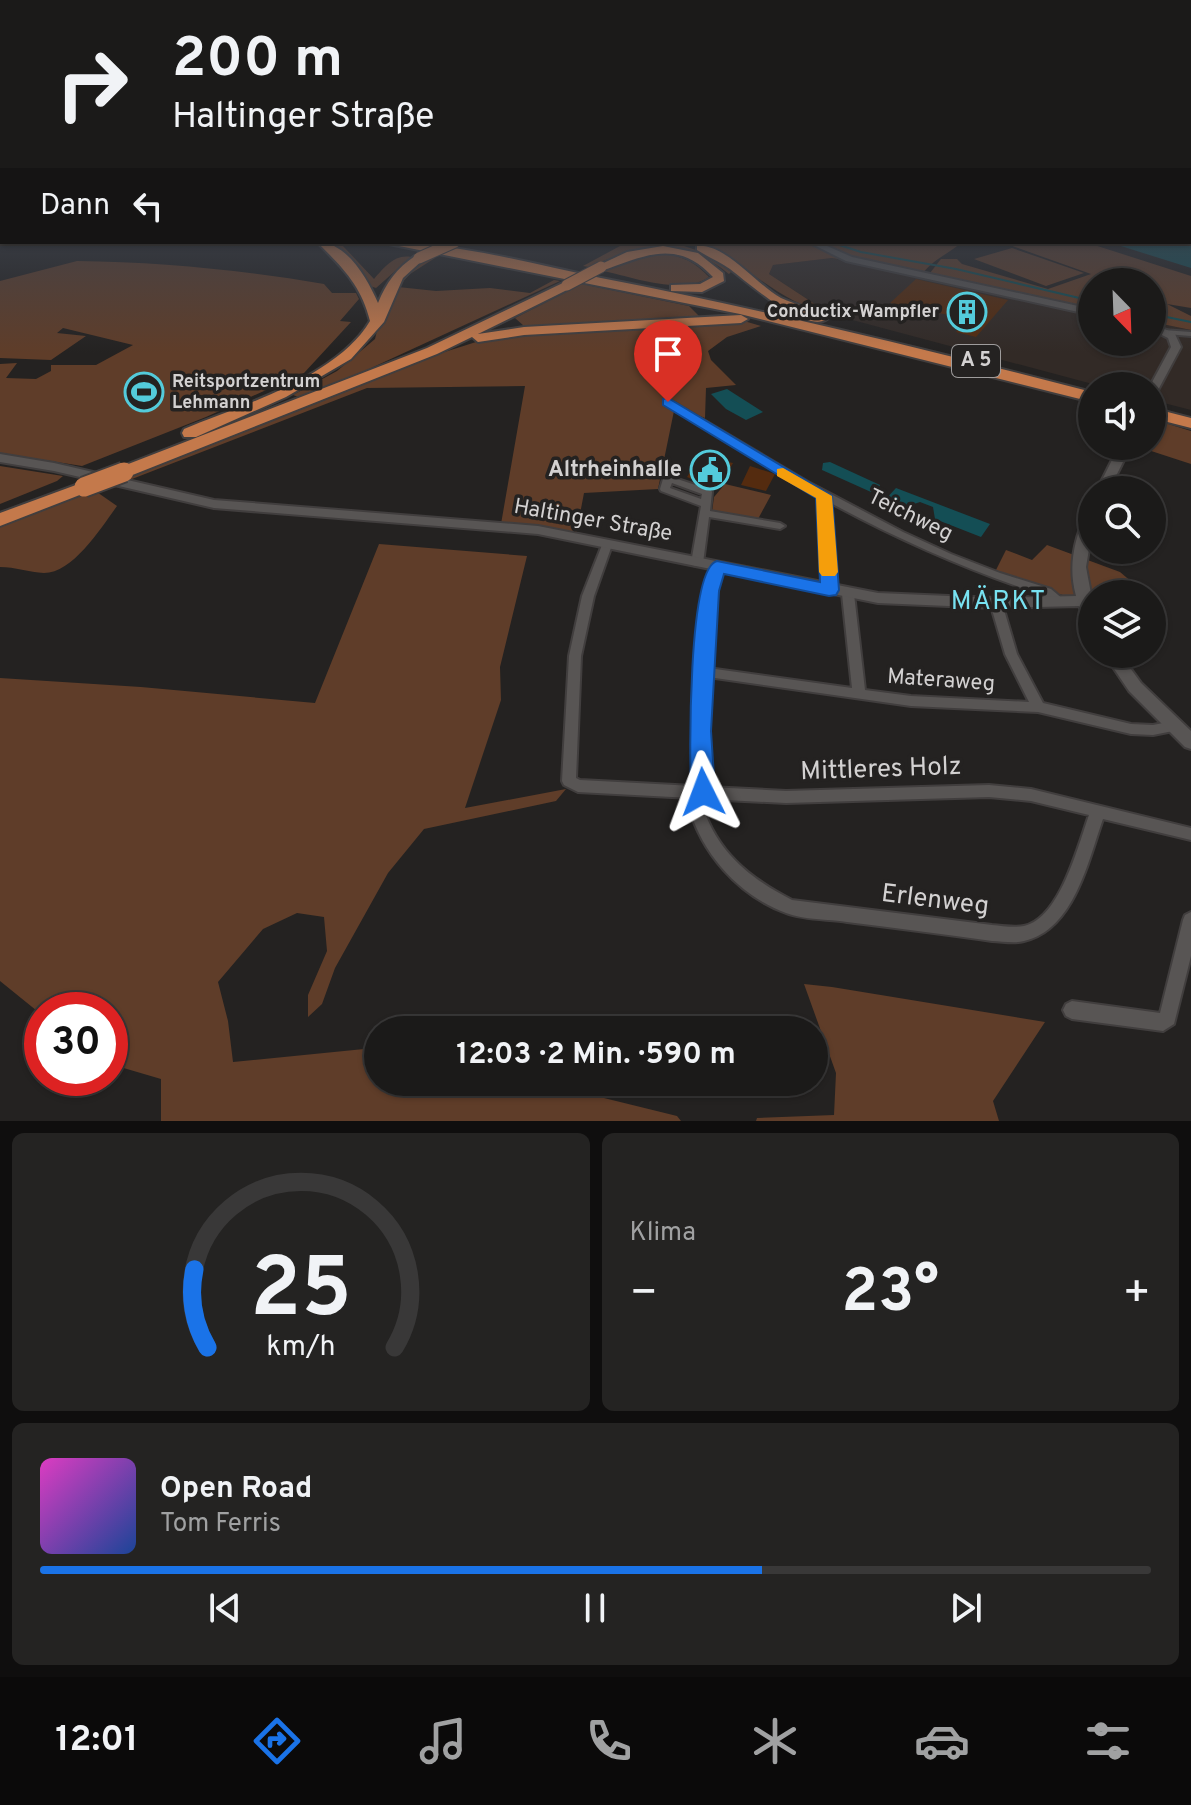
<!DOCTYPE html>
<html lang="de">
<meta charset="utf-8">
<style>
:root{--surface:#1b1a19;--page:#242322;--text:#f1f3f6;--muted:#a0a1a2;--line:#393838;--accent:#1a73e8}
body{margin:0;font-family:Overpass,sans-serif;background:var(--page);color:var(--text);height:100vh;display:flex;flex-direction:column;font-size:30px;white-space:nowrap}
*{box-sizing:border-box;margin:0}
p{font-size:26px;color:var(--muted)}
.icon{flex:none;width:44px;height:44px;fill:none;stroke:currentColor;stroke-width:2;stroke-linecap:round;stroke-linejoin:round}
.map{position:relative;height:1121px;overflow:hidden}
.details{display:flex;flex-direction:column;gap:12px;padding:12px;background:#0f0e0e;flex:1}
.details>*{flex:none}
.guide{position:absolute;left:0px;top:0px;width:1192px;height:244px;box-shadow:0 2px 6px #0004,0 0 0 2px var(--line);background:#1b1a19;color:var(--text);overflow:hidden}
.needle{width:52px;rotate:157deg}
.tools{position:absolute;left:1078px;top:268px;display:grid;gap:16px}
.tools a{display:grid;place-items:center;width:88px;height:88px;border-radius:50%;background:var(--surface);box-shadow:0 2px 6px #0004,0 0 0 2px var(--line);font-size:40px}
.speed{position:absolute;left:24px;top:992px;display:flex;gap:16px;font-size:40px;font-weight:700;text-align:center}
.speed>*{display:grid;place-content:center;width:104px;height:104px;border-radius:50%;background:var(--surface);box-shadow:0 2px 6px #0004,0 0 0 2px var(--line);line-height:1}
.speed .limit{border:12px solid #d22;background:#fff;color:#111}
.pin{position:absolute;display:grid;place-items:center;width:68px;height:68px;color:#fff;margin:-82px -34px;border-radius:50% 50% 50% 0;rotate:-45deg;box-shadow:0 0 8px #0007}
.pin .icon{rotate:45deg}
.me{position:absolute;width:88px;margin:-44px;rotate:357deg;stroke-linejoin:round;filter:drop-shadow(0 0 6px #0008)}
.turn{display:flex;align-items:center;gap:28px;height:168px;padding:0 40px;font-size:36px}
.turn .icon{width:104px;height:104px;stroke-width:2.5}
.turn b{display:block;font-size:56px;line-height:68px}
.then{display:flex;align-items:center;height:76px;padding:0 40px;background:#0003;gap:16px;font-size:30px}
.big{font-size:60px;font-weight:700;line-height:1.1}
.details .card{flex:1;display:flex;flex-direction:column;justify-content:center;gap:12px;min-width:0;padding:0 28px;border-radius:12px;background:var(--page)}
.details .dial{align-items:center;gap:0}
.dial svg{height:208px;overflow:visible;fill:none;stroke:var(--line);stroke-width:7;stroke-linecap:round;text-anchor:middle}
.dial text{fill:var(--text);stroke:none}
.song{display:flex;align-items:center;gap:24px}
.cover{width:96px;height:96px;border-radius:12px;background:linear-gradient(135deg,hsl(310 70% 55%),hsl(220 70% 35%))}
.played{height:8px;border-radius:4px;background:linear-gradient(90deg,var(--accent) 65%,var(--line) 65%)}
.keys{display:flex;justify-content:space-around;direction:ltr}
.heat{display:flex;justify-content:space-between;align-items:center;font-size:44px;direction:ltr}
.details .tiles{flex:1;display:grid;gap:12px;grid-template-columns:1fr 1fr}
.card:last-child{grid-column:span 2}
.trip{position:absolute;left:364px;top:1016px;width:464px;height:80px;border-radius:40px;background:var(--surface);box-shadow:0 2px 6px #0004,0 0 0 2px var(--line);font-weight:700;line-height:80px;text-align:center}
.dock{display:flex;height:128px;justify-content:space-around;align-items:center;background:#0b0a0a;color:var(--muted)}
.dock .icon{width:56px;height:56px}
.dock .active{color:var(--accent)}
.dock b{font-size:36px;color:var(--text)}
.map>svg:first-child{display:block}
.built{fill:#322a26}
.green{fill:#5f3d29}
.water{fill:#144e55}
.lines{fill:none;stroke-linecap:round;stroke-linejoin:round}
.stream{stroke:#144e55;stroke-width:2}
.building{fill:#542b0f}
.minor-casing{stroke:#413e3e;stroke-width:4}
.tertiary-casing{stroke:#413e3e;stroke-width:4}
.motorway-casing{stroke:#413e3e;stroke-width:4}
.minor{fill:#585554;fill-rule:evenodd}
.tertiary{fill:#585554;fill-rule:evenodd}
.motorway{fill:#c4794b;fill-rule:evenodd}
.motorway-bridge-far1-casing{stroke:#413e3e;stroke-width:13;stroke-linecap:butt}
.motorway-bridge-casing{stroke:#413e3e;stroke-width:23;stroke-linecap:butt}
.motorway-bridge-far1{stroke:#c4794b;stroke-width:11}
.motorway-bridge{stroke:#c4794b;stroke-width:19}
.route{fill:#1a73e8;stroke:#114b97;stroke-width:2}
.slow{fill:#f59e0b}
.labels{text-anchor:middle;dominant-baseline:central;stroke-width:7;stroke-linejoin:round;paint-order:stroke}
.far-poi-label{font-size:18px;font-weight:bold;fill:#d3d1d1;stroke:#242221;text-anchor:end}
.shield{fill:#242221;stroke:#9e9c9c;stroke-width:2}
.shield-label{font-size:20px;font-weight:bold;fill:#d3d1d1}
.poi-label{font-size:22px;font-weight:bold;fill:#d3d1d1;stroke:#242221;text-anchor:end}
.street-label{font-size:22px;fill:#d3d1d1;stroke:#242221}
.quarter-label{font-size:26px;letter-spacing:2px;fill:#78e2f1;stroke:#242221}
.near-street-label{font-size:26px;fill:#d3d1d1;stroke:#242221}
</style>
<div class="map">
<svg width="1191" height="1121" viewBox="0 0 1191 1121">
<rect width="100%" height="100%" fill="#242221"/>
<!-- built -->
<path class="built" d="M832,258L1092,309V342H1152V322L1191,330V410L1152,400V386H1100L830,314L769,274L773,265Z"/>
<!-- green -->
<g class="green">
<path d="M329,242L343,246L374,279C384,268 394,254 411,257L376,288L370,286L357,265Z"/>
<path d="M589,242H672L705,253L731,272L729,274C680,235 643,244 589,267L583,266L620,246Z"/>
<path d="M698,242H962C947,255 935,258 922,274L832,258L773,265L769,274L830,314C778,303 746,262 698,242Z"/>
<path d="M1001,242H1085L1191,276V308L1167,304L1191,316V330L1152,322V282H1092V309L930,273L941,259H957L962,264L1048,289L1091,274Z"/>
<path d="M1012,248L1084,273L1046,286L974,259Z"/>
<path d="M653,253C677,254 692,259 709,277C682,296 633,277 603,271L633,257Z"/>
<path d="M427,257L435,258L410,274L398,287L436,291L490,288L530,293L554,280L560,281L304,399L293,395L337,371L375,339L385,298L405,274Z"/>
<path d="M77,261C160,262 242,270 324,284L332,293H356L359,299L340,321L351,322L304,373L206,417L82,466L0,453V364L17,363L6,378L36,379L51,371V365H96L133,345L63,328L57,333L86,336L51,360L0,358V281Z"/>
<path d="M582,284L689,306L699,316L524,326L515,318Z"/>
<path d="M744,321L761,326L727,337L708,351L711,360L736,385L706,388L705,418L675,406L658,489L584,493L576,535L501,524L525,386L367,388L132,479L125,478L435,355L495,336Z"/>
<path d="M1165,423L1191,431V464L1145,449L1152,446V440Z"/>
<path d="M0,466L63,476L57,481L0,504Z"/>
<path d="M725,484L771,495L758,519L712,512L714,497Z"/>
<path d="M94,490L117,506C101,528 73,573 44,573C29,572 15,567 0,567V527Z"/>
<path d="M379,544L527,556L500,667L501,700L465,808L566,789L556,801L424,829L388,873L335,968L322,1004L308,1017V995L327,951L324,917L297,913L263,929L218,982L228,1021L233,1062L364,1049L378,1050V1082H539L677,1116L681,1121H161V1079L110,1064V1010H42V1015L0,981V678L141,687L315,703Z"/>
<path d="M1047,545L1120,572L1133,583V588L1120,594L1066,596L994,574L1006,550L1032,560Z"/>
<path d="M804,984L832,987L1045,1022L993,1101L999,1121H756L757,1118L834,1115L836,1073Z"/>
</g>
<!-- water -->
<g class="water">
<path d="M1191,222V268L1108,242H1190Z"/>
<path d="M727,389L763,412L746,420L726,409L711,394Z"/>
<path d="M830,462L880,485L879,489L871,492L822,470L823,463Z"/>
<path d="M896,488L990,524L981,537L935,519L933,507L920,502L905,507L884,501Z"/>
</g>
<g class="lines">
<!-- stream -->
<g class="stream">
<path d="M830,242L861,252L956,269L1092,301"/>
<path d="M1152,314L1191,322"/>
</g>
</g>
<!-- building -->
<g class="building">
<path d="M916,279L1008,300L976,337L956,332L968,319L890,303Z"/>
<path d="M700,456L733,463L717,490L687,477Z"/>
<path d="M750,466L775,474L766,491L741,485Z"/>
</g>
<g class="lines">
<defs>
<g id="minor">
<path d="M1163,330L1191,332V336L1166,334L1162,332Z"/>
<path d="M668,399L808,482L903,532L951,554L1000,573L1051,589L1064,600L1062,603C1052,604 1044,595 1034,592C963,568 895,538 829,502L835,590L829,594L825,593L823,590L819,496L665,404V400Z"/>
<path d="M668,476L711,490L712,492L710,511L780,523L785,526L780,529L709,517L703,563L697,566L693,565L691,563L701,506L661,491L660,489L663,479ZM672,483L702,494L701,499L670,488Z"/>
<path d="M607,542L612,545L594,596L581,656L576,778L580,780L694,786C697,767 693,749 693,730C693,675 697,620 711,567L717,564L723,567L714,606L708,668L852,688L842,594L848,590L854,594L865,690L911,696L1029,702L1005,654L990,603L996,599L1002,603L1017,654L1043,703L1131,724L1153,725L1173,721L1178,722L1180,726L1178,730L1153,735L1131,734L1038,712L911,706L708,677L709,787L786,791L989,785L1031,789L1191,828V840L1103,819C1088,861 1074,930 1024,941C1014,944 1002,941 992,941C944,934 895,928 847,922C828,919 804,920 786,913C738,895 701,853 688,804L691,798L578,792L564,785L562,781L569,656L582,596L602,545ZM989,797L1031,801L1089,815C1078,846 1060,918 1024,926C1014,928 1002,926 992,925L792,900C749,878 716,851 702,804L705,799L786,803Z"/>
<path d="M1191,912V956L1174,1024L1163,1031L1072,1019L1066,1016L1063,1010L1066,1004L1072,1001L1160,1013L1183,920L1185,915Z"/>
</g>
<g id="tertiary">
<path d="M808,242H818L852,257L1092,309V315L846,261Z"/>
<path d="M1152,323L1175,334L1181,347L1157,392L1152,395V386H1150L1171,347L1168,338L1152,330Z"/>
<path d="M1119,446H1131L1109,490H1097Z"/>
<path d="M0,454L54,463L214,500L538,526L878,593L996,598L1076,596C1068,567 1074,542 1085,515L1092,511V531L1086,567L1092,599V624L1087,623L1079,606L996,608L878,603L538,534L214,508L54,471L0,462Z"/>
<path d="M1104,654H1120L1141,683L1191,731V749L1185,747L1129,691Z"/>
</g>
<g id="motorway">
<path d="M317,242C347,242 367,278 378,303C386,283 397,268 415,256L425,258L403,278L384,322L351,359L286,397L196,437H184L182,433L184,429C242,405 337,377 370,321C361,285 342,267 317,242Z"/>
<path d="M379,242C453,242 529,263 601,278C766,310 929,350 1092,392V402L740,314Z"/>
<path d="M663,246L698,253L723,273L724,281L702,292L671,291V285L700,284L713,277C676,237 643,257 601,271L595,267L627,252Z"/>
<path d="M697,246C725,243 757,285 781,298C796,305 815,309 827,319C806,334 747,282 730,269C720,262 708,257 697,250Z"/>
<path d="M567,281L571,282V288L478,334L524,327L741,315L748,319L741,323L524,335L478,342L472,337L437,354L130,476H118L115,472L118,468L427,348Z"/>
<path d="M1152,408L1191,418V428L1152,418Z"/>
<path d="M84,482L93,487L90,491L0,526V513Z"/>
</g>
</defs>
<!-- minor casing -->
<use href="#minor" class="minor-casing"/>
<!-- tertiary casing -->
<use href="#tertiary" class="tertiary-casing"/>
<!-- motorway casing -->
<use href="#motorway" class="motorway-casing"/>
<!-- minor -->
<use href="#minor" class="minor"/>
<!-- tertiary -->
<use href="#tertiary" class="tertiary"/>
<!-- motorway -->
<use href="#motorway" class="motorway"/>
<defs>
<g id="motorway-bridge-far1">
<path d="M419,258L455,242"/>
<path d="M567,285L601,267"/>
</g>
<path id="motorway-bridge" d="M84,487L124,472"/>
</defs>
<!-- motorway-bridge-far1 casing -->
<use href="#motorway-bridge-far1" class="motorway-bridge-far1-casing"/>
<!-- motorway-bridge casing -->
<use href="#motorway-bridge" class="motorway-bridge-casing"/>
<!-- motorway-bridge-far1 -->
<use href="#motorway-bridge-far1" class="motorway-bridge-far1"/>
<!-- motorway-bridge -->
<use href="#motorway-bridge" class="motorway-bridge"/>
</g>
<!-- sky -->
<linearGradient id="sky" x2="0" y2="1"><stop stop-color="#141312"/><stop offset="0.56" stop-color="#3f444e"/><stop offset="1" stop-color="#3f444e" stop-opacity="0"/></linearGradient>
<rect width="1191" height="353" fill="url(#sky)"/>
<!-- route -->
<path class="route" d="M668,398L832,496L839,590L836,595L829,596L724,574L719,591L711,731L715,792L711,799L703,802L694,799L691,792C690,759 687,569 717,561L820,582L816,498L663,405V399Z"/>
<!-- slow -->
<path class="slow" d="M783,468L832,496L838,572L835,576H822L819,572L816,498L777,476V469Z"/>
<!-- icons -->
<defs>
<symbol id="building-ring" viewBox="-11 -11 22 22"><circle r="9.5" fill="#242221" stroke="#53cbdb" stroke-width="1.5"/><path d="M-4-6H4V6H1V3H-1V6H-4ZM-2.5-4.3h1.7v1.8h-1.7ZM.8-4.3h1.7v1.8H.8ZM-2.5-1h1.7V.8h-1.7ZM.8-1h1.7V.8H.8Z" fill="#53cbdb"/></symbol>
<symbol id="stadium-ring" viewBox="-11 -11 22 22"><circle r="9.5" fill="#242221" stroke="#53cbdb" stroke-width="1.5"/><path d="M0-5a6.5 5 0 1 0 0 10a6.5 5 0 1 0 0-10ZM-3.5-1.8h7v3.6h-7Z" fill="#53cbdb"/></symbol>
<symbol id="civic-ring" viewBox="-11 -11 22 22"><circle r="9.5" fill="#242221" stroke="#53cbdb" stroke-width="1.5"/><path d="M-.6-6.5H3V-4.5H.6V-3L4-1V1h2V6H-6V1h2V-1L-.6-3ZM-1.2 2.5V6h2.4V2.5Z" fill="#53cbdb"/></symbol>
</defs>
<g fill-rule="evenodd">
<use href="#building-ring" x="945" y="290" width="44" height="44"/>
<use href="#stadium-ring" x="122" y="370" width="44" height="44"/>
<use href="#civic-ring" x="688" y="448" width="44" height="44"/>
</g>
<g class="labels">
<!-- far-poi labels -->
<g class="far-poi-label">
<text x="939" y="312">Conductix-Wampfler</text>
<text x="172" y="382" text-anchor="start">Reitsportzentrum<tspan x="172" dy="21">Lehmann</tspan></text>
</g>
<!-- shield labels -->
<rect class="shield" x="952" y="345" width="48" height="32" rx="6"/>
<g class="shield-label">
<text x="976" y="361">A 5</text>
</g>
<!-- poi labels -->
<g class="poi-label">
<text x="682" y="470">Altrheinhalle</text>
</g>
<!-- street labels -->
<g class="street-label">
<text transform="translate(910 516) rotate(26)">Teichweg</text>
<text transform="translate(593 521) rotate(10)">Haltinger Straße</text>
<text transform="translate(941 681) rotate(4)">Materaweg</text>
</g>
<!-- quarter labels -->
<g class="quarter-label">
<text x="999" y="602">MÄRKT</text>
</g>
<!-- near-street labels -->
<g class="near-street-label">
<text transform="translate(881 770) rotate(-2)">Mittleres Holz</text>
<text transform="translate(935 901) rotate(7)">Erlenweg</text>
</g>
</g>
</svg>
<div class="tools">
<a><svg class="needle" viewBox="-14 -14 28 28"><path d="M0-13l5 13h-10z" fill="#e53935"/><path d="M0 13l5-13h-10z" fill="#a0a1a2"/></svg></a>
<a><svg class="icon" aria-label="sound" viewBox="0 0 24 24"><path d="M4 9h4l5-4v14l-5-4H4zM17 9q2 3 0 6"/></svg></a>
<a><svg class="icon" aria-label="search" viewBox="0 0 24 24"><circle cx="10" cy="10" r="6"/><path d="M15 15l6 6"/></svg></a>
<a><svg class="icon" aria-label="layers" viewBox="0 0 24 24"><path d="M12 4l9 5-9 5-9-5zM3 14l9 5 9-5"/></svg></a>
</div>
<div class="speed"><div class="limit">30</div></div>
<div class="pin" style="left:668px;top:402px;background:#d93025"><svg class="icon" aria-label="arrive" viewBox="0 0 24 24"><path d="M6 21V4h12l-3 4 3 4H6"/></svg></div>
<svg class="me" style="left:703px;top:792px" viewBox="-20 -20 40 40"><path d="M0-17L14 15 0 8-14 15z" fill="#1a73e8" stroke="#fff" stroke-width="4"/></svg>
<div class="trip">12:03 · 2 Min. · 590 m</div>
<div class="guide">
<div class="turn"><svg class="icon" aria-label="right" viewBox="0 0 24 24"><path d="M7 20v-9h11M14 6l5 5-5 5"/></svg><div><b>200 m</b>Haltinger Straße</div></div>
<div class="then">Dann<svg class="icon" aria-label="left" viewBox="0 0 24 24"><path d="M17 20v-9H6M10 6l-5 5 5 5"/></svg></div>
</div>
</div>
<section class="details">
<div class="tiles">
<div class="card dial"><svg viewBox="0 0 100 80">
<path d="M14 69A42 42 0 1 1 86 69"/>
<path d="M14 69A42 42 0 0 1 9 39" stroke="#1a73e8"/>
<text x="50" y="56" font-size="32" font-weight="700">25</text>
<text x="50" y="72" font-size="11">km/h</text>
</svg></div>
<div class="card"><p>Klima</p>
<div class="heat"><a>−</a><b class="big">23°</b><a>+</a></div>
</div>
<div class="card">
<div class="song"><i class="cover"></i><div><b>Open Road</b><p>Tom Ferris</p></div></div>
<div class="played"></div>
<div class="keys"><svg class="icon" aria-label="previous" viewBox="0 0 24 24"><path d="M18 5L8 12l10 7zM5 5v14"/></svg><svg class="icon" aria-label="pause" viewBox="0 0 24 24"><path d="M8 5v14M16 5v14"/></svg><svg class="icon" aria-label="next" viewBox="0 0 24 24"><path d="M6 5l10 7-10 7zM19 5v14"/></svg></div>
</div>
</div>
</section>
<nav class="dock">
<b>12:01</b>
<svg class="icon active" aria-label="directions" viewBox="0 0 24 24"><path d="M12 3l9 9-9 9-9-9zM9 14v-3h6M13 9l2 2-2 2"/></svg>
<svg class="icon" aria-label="music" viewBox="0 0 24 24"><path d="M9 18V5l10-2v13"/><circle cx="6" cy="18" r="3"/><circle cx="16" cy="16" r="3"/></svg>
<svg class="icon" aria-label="phone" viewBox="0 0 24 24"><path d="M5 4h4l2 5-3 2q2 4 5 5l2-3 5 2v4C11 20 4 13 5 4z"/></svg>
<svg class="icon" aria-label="climate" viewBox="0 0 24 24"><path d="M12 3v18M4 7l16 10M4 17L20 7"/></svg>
<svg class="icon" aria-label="car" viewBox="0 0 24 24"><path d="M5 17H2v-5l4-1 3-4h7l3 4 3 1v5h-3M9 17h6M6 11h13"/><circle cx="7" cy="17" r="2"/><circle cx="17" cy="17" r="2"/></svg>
<svg class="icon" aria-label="filters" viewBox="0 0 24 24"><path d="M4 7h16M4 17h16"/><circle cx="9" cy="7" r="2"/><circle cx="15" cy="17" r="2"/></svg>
</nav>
